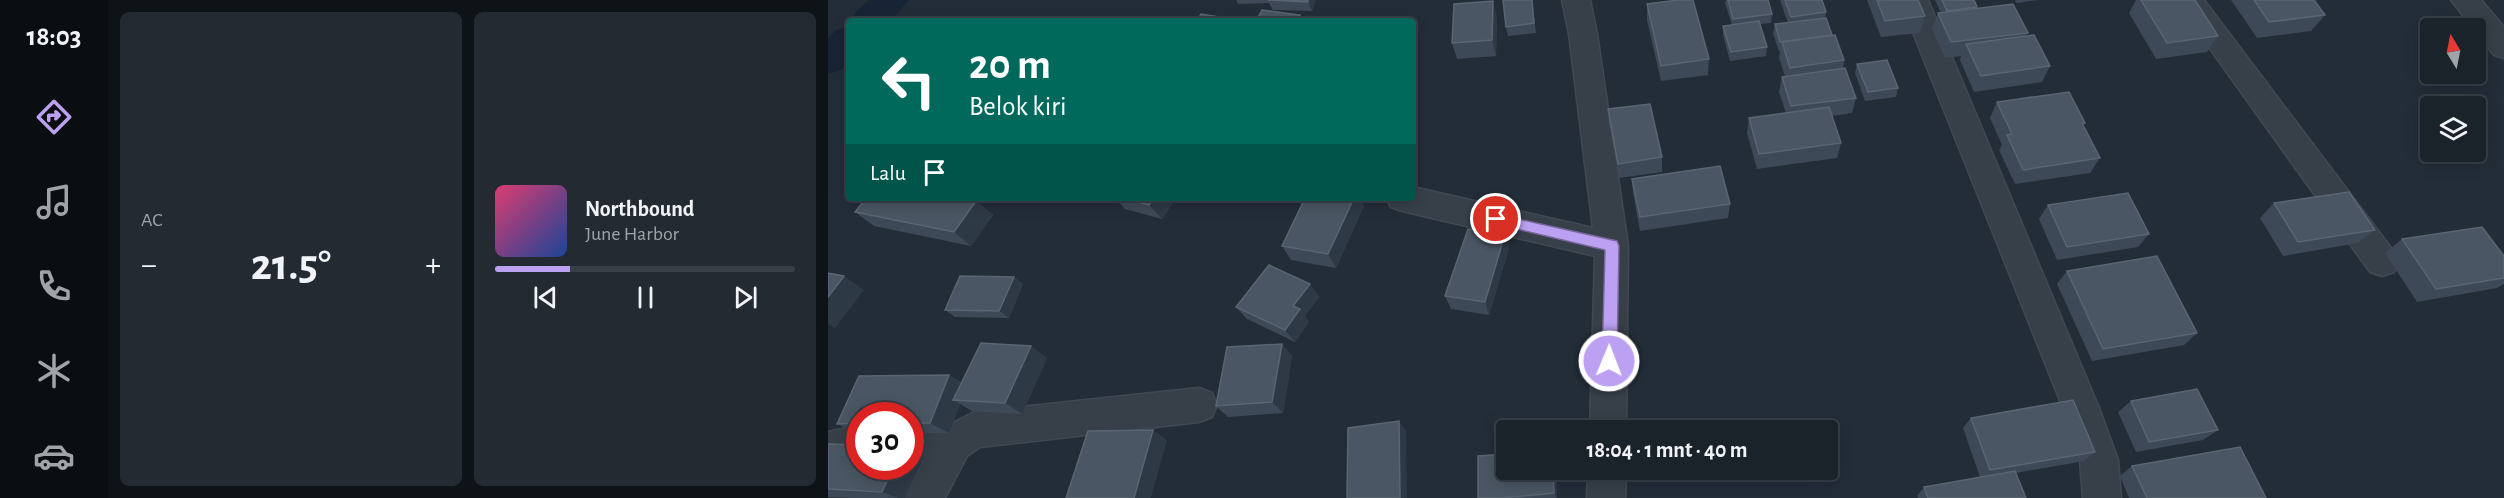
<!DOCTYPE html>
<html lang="id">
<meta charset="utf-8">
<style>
:root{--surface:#1a222a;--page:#232a32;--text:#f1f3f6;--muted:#9fa4a8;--line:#383f47;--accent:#bca0f2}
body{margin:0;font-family:"Alegreya Sans",sans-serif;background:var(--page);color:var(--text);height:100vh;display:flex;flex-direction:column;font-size:22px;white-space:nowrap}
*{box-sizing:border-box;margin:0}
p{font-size:20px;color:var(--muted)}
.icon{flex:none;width:33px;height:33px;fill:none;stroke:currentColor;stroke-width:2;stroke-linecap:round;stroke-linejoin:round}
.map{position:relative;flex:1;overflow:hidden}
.side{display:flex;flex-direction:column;gap:12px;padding:12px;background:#0e1317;width:720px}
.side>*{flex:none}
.guide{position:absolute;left:18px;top:18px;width:570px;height:183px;border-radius:6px;box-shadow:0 3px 15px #0003,0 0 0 2px var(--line);background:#00695c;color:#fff;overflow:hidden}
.needle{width:39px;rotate:350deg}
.buttons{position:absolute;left:1592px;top:18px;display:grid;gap:12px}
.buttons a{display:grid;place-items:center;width:66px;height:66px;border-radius:6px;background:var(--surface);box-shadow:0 3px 15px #0003,0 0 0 2px var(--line);font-size:30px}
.speed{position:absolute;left:18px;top:402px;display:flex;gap:12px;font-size:30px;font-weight:700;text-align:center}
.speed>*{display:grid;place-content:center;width:78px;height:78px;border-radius:50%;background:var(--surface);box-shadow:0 3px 15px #0003,0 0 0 2px var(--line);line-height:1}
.speed .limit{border:9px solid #d22;background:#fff;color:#111}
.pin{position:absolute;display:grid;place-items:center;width:51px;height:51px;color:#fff;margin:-26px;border:3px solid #fff;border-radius:50%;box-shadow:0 2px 6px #0007}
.me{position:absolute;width:66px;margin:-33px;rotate:1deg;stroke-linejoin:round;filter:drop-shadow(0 0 4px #0008)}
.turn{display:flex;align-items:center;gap:21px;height:126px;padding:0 24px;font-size:27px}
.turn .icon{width:78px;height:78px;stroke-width:2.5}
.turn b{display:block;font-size:42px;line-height:51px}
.then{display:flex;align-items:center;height:57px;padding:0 24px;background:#0003;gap:12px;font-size:22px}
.big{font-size:45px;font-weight:700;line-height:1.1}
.side .widget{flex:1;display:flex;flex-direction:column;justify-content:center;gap:9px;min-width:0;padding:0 21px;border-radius:9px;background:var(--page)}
.song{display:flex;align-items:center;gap:18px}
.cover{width:72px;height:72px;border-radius:9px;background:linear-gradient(135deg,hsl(340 70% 55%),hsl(220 70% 35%))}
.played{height:6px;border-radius:3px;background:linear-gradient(90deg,var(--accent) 25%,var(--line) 25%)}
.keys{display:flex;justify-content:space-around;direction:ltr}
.heat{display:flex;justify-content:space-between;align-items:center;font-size:33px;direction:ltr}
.side .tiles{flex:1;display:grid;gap:12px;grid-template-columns:repeat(2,1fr)}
.trip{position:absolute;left:668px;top:420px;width:342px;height:60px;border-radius:6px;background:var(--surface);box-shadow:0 3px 15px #0003,0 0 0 2px var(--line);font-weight:700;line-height:60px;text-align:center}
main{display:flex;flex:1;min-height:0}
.menu{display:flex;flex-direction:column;width:108px;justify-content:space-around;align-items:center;background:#0a0e11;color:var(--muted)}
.menu .icon{width:42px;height:42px}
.menu .selected{color:var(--accent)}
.menu b{font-size:27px;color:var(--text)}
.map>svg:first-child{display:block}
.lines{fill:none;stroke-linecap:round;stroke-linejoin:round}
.canal{fill:#172435;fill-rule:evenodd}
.minor-casing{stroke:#404852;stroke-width:3}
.minor{fill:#373f49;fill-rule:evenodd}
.wall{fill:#3e4957}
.shaded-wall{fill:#2e3946}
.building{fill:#4a5663;stroke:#5a6572;stroke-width:1.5}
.route{fill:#bca0f2;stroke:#7a689d;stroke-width:1.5}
</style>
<main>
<nav class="menu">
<b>18:03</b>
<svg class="icon selected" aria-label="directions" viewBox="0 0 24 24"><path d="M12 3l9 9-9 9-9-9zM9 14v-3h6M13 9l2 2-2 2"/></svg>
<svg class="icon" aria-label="music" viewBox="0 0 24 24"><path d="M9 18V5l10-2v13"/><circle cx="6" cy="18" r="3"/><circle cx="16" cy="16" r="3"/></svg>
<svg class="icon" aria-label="phone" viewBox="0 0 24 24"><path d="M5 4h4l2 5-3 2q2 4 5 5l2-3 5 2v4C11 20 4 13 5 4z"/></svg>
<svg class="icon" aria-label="climate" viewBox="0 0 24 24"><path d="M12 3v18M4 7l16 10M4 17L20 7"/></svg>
<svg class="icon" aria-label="car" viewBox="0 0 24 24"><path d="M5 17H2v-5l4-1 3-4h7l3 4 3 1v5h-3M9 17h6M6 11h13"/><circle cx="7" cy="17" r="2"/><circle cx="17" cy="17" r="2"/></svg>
</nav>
<section class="side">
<div class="tiles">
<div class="widget"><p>AC</p>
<div class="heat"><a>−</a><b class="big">21.5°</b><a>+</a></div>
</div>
<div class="widget">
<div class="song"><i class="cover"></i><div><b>Northbound</b><p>June Harbor</p></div></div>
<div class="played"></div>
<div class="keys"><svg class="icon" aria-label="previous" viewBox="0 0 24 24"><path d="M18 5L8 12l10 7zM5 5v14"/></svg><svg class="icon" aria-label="pause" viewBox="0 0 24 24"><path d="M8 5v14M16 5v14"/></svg><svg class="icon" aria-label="next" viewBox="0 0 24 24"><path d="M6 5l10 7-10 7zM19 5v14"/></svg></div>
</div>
</div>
</section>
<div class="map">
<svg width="1676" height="498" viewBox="0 0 1676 498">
<rect width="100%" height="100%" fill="#232d38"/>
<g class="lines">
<!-- canal -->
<g class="canal">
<path d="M41,0H81L63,21H23L28,12Z"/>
<path d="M21,27V62L13,70L0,74V38L8,30Z"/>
</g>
<defs>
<g id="minor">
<path d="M734,0H762L769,34L800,246L798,430H762L767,256L574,211L563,207L558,198H585V187L765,228L741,34Z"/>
<path d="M1072,0H1100L1271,408L1290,460L1293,498H1255L1252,460L1235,408Z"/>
<path d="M1347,0H1376L1566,252L1571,262L1566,272L1554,276L1542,272Z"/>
<path d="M1623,0H1653L1676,27V58L1666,55Z"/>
<path d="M371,388L384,393L389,405L384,417L371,422L152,447L139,456L117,498H77L96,460H82V424L121,425L146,412Z"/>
<path d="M32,425V461L0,468V432Z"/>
<path d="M760,470H798L797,498H759Z"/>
</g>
</defs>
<!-- minor casing -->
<use href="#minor" class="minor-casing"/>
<!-- minor -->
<use href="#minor" class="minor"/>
</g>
<!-- wall -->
<g class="wall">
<path d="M408,0H488L484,11L445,10L441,3L410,4Z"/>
<path d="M675,0H704L708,33L680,36L678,27Z"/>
<path d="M898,0H940L944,14L943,23L932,24L939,47L938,56L902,61L895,35V26L904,25L897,3Z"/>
<path d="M952,0H994L998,12L997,18L1016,60L1015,68L1028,98L1024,113L1004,116L1013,143L1009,158L929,169L919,133L921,118L958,113L951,92L954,77L957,76L951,58L952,51H951L945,34L947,24L960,23Z"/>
<path d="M1039,0H1090L1097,16L1092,33L1053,37Z"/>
<path d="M1107,0H1146L1149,7V8L1200,33L1198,36L1222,66L1214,82L1146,92L1132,60L1133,56L1117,58L1104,29L1110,13H1113Z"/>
<path d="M1187,0H1210L1189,3Z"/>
<path d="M1308,0H1367L1390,36L1379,52L1328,59L1301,13Z"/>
<path d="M1403,0H1486L1497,15L1483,31L1429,38Z"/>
<path d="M819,4L881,59L880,75L833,81L819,20Z"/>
<path d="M669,18L668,56L629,59L624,43Z"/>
<path d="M1029,64L1070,88L1068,97L1037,101L1027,73Z"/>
<path d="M1169,102L1257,123L1255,125L1272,158L1262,173L1187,184L1171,150L1174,145L1162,118Z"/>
<path d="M780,109L834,157V172L791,178L781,125Z"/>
<path d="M804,179L902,204L900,218L812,231L805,193Z"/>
<path d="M287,198H348L334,219L297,209Z"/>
<path d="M148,201L165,215L143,246L46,226L27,212Z"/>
<path d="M1446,203L1547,230L1530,243L1455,256L1432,218Z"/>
<path d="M1220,205L1321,234L1310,247L1229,260L1211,219Z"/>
<path d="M536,206L508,268L463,260L454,246Z"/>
<path d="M677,234L681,248L661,315L623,309L617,296Z"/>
<path d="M1574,239L1676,256V284L1669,288L1589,302L1557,253Z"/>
<path d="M1239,271L1369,333L1356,345L1264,361L1229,284Z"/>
<path d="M186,277L195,284L181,318L127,317L117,310Z"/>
<path d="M482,284L491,297L477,316L481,322L467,342L419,319L408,307Z"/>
<path d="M454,344L464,356L455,413L400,417L388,406Z"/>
<path d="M219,358L194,414L144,411L132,404L121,433H82V416H32V434L9,424L121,375L134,383Z"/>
<path d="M1303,401L1390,430L1375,440L1308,452L1290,412Z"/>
<path d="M1143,418L1267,452L1256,461L1188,473L1198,498H1090L1089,496L1096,487L1152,477L1135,428Z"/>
<path d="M0,444L96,457L77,498H26L0,497Z"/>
<path d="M1304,466L1438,498H1301L1292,476Z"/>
<path d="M728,470L729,498H650Z"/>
</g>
<!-- shaded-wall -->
<g class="shaded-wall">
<path d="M480,0H488L484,11L480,2Z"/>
<path d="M665,1L669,18L668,56L664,40Z"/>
<path d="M472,15L475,21H469Z"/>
<path d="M326,198H348L334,219L321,205Z"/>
<path d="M526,198H532L536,206L508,268L500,254Z"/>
<path d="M148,201L165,215L143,246L126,232Z"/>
<path d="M677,234L681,248L661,315L657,302Z"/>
<path d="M16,276L36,290L7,328L0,324V297Z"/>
<path d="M186,277L195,284L181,318L171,311Z"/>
<path d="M482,284L491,297L477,316L481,322L467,342L457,330L465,306Z"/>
<path d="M454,344L464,356L455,413L444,402Z"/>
<path d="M203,346L219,358L194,414L177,403Z"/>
<path d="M121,375L139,387L125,400L132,404L121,433L102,423Z"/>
<path d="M571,421L578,431L579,498H572Z"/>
<path d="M325,430L339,440L323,498H306Z"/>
<path d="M82,451L96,457L77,498H70L54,492L66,466H82Z"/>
<path d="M725,470H728L729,498H728L726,493Z"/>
</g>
<!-- building -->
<g class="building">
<path d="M440,0H480V2Z"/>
<path d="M675,0H704L706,23L678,27Z"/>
<path d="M850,0H865L881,59L833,66L819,4Z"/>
<path d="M900,0H940L944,14L905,19Z"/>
<path d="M957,0H994L998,12L963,17Z"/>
<path d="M1049,0H1090L1097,16L1057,21Z"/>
<path d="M1114,0H1146L1149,7L1119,11Z"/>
<path d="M1313,0H1367L1390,36L1339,43Z"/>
<path d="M1426,0H1486L1497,15L1441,22Z"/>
<path d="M665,1L664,40L624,43L626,4Z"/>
<path d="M1185,4L1200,33L1123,42L1110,13Z"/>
<path d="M434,10L472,15L469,21H428Z"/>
<path d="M373,14L415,21H369Z"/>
<path d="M998,18L1004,35L952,42L947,24Z"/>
<path d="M931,21L939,47L903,52L895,26Z"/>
<path d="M1007,35L1016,60L962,68L954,42Z"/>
<path d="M1206,35L1222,66L1153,76L1138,44Z"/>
<path d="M1059,60L1070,88L1040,92L1029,64Z"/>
<path d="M1017,68L1028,98L963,106L954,77Z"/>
<path d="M1241,92L1257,123H1254L1272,158L1195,170L1179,135L1184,134L1169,102Z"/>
<path d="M822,104L834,157L790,164L780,109Z"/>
<path d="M1001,107L1013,143L931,154L921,118Z"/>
<path d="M892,166L902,204L812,217L804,179Z"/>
<path d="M1521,192L1547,230L1470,242L1446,203Z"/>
<path d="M1300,193L1321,234L1239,247L1220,205Z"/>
<path d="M38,198H132L148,201L126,232L27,212Z"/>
<path d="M295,198H326L321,205Z"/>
<path d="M477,198H526L500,254L454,246Z"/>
<path d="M1654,227L1676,256V278L1608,289L1574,239Z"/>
<path d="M640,229L677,234L657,302L617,296Z"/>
<path d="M1329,256L1369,333L1275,349L1239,271Z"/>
<path d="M441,265L482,284L465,306L472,309L457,330L408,307Z"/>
<path d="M0,273L16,276L0,297Z"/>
<path d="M132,276L186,277L171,311L117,310Z"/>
<path d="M153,343L203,346L177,403L125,400Z"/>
<path d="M454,344L444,402L388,406L399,347Z"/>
<path d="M121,375L102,423H82V416H32V423L9,424L31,376Z"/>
<path d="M1369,389L1390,430L1321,442L1303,401Z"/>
<path d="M1245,400L1267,452L1162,470L1143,418Z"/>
<path d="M571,421L572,498H519L520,428Z"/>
<path d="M325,430L306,498H238L260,431Z"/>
<path d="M0,444L32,445V466H66L54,492L0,489Z"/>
<path d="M1412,447L1438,498H1319L1304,466Z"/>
<path d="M678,454V470H725L726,493L674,498H650V456Z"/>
<path d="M1187,471L1198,498H1100L1096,487Z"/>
</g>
<!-- route -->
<path class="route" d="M668,214L789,241L791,246L789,361L787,366L781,368L776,366L774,361L777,250L663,223L661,219Z"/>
</svg>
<div class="buttons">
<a><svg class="needle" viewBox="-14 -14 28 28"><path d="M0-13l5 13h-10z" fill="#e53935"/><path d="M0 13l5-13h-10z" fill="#9fa4a8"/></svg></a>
<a><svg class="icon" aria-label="layers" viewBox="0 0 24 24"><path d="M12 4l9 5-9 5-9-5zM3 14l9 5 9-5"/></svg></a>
</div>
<div class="speed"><div class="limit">30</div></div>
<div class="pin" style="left:668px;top:219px;background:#d93025"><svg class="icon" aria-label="arrive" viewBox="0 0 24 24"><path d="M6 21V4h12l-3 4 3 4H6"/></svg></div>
<svg class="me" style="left:781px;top:361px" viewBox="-20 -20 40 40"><circle r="17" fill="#bca0f2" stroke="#fff" stroke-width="3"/><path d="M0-11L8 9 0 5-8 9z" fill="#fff"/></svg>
<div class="trip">18:04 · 1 mnt · 40 m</div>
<div class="guide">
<div class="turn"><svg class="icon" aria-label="left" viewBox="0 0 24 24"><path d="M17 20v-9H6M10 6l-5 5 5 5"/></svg><div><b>20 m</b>Belok kiri</div></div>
<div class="then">Lalu<svg class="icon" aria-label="arrive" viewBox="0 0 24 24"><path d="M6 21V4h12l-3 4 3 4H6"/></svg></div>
</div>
</div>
</main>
